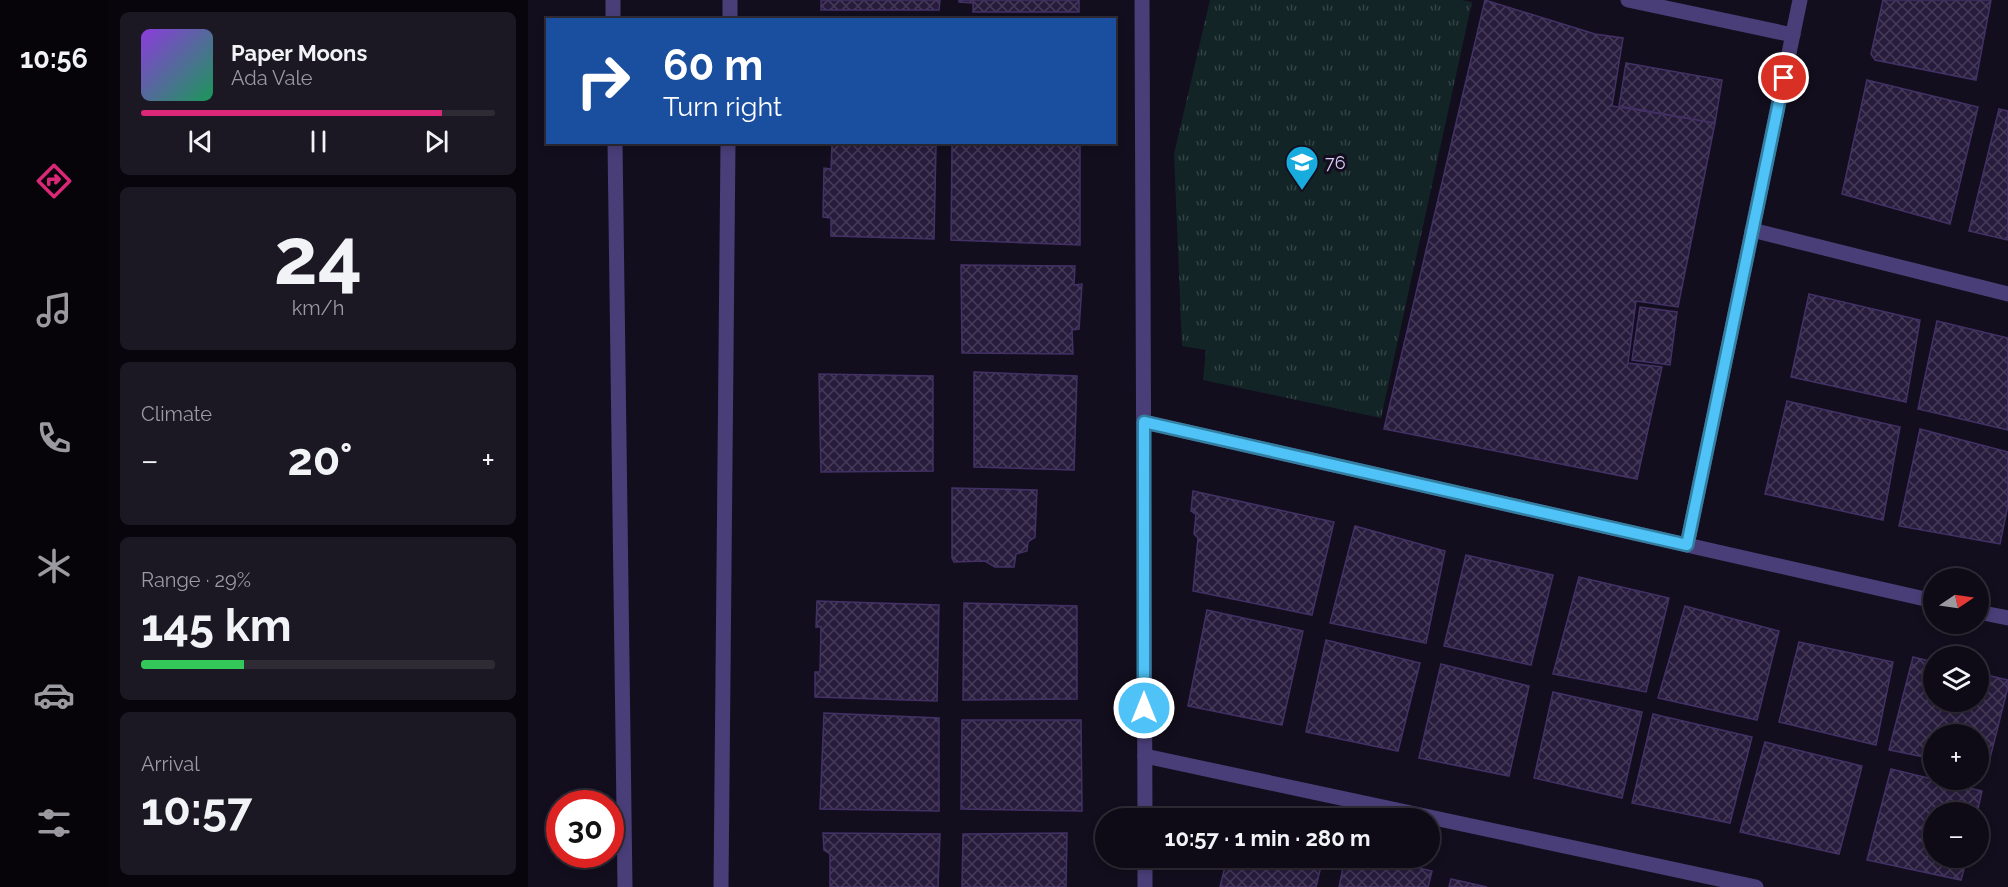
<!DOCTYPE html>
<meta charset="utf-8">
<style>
:root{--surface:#0e0a16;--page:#1c1823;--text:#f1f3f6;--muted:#9b9aa1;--line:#2e2b35;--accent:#db2777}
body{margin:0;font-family:Raleway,sans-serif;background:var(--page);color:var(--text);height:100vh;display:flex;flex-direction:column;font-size:22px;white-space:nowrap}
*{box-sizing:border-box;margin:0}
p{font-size:20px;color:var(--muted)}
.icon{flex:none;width:33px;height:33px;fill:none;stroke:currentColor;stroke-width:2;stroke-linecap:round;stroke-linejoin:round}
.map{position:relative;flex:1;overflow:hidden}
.side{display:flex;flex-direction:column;gap:12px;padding:12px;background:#08060c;width:420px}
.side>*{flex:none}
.hud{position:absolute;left:18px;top:18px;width:570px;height:126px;border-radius:0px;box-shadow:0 3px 9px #0003,0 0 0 2px var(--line);background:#1a4fa0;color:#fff;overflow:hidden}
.needle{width:39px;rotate:77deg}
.controls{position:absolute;left:1395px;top:568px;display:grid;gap:12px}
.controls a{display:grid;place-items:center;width:66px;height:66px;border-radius:50%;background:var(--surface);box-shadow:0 3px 9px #0003,0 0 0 2px var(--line);font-size:30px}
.speed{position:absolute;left:18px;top:790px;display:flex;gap:12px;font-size:30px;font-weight:700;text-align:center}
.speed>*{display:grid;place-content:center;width:78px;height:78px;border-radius:50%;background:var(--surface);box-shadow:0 3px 9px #0003,0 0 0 2px var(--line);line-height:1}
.speed .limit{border:9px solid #d22;background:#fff;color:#111}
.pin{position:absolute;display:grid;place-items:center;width:51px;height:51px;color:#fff;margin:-26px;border:3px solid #fff;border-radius:50%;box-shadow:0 2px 6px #0007}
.me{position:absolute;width:66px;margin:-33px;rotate:0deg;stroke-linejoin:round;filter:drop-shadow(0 0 4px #0008)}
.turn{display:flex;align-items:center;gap:21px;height:126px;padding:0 18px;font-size:27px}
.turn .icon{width:78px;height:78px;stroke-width:2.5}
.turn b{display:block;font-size:42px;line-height:51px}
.big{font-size:45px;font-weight:700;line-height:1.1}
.side .widget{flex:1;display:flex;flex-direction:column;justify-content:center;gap:9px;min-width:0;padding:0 21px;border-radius:9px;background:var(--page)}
.side .dial{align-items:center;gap:0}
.dial b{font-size:78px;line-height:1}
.song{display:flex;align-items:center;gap:18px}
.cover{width:72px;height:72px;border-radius:9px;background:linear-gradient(135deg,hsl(270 70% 55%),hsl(150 70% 35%))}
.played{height:6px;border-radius:3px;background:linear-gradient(90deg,var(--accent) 85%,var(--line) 85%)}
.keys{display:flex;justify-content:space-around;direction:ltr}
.heat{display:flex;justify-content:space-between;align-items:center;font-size:33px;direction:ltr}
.charge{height:9px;border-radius:4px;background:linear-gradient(90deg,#34c759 29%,var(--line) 0)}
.trip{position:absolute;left:567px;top:808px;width:345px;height:60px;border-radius:30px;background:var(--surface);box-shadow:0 3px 9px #0003,0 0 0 2px var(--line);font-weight:700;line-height:60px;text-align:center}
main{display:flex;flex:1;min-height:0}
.menu{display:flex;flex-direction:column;width:108px;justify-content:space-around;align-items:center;background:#060409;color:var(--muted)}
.menu .icon{width:42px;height:42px}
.menu .current{color:var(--accent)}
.menu b{font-size:27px;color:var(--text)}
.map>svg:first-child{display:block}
.grass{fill:url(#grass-tufts)}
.building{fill:url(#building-cross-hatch);stroke:#433166;stroke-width:1.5}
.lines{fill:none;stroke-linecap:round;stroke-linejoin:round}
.minor{stroke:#493e77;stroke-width:15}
.route-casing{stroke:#337fa1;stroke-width:15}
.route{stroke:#4fc3f7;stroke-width:10}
.labels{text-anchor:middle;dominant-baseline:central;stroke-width:6;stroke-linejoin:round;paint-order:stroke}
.poi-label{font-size:18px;fill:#dbcffa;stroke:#130e1d;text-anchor:start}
</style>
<main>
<nav class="menu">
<b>10:56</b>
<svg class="icon current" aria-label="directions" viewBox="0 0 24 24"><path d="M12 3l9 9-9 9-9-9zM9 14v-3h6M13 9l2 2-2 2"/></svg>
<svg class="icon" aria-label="music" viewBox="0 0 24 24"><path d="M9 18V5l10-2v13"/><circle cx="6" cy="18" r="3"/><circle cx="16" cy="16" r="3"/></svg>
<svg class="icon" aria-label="phone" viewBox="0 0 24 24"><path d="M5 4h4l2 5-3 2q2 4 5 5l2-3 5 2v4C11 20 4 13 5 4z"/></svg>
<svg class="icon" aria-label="climate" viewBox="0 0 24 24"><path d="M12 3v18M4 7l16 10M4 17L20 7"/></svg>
<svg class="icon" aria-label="car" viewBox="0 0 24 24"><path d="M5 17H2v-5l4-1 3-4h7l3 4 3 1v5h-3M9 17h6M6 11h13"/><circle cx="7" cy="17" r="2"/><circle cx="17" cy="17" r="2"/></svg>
<svg class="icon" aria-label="filters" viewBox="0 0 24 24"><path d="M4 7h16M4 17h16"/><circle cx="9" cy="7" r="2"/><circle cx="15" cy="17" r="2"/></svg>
</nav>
<section class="side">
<div class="widget">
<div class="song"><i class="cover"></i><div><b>Paper Moons</b><p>Ada Vale</p></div></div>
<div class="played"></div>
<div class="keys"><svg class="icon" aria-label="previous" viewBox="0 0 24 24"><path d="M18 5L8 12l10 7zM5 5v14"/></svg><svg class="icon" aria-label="pause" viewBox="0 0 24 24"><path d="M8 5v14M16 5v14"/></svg><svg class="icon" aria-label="next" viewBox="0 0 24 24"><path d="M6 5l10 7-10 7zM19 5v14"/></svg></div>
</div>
<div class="widget dial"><b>24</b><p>km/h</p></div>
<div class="widget"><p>Climate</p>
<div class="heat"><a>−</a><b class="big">20°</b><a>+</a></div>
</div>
<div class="widget"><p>Range · 29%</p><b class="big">145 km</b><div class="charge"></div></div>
<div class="widget"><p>Arrival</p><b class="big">10:57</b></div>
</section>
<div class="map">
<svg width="1480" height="887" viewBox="0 0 1480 887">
<defs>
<pattern id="grass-tufts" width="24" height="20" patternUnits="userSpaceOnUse" patternTransform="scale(1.5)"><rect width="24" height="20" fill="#122426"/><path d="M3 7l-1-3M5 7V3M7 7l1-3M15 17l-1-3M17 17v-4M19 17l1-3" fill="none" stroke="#344346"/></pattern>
<pattern id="building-cross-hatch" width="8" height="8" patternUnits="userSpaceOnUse" patternTransform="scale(1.5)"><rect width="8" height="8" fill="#271c3c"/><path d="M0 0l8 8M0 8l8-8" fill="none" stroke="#463c59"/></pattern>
</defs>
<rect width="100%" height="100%" fill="#130e1d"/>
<!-- grass -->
<path class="grass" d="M682,0H933L944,2L853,418L675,380L678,350L654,346L646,154Z"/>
<!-- building -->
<g class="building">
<path d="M293,0H412L411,10H293Z"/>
<path d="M431,0H551V12H445V3L431,2Z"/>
<path d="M957,0L1067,34L1095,38L1084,106L1187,123L1150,307L1108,301L1100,363L1134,367L1109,479L856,429Z"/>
<path d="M1355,0H1463L1448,80L1347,60L1343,54Z"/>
<path d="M1098,63L1194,80L1187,123L1091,106Z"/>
<path d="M1339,80L1450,107L1422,224L1314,194Z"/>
<path d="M1471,109L1480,111V240L1441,231Z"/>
<path d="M304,144L408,146L406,239L303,236V218L295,217L296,168L303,169Z"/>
<path d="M424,144L552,145V245L423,240Z"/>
<path d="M433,265L547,266L546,285L554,284L551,329L544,330L545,354L434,353Z"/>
<path d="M1281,294L1392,320L1378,402L1263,377Z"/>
<path d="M1112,307L1149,312L1142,365L1104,360Z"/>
<path d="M1409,321L1480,338V430L1390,409Z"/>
<path d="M446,372L549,376L546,470L446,467Z"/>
<path d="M291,374L405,376V471L293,472Z"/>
<path d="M1259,401L1372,427L1355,520L1237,494Z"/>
<path d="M1392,429L1480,452V505L1472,544L1371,526Z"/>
<path d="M424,488L509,490L507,537L500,542L499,551L488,554L486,567H467L457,561L426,562L424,558Z"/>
<path d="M665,491L806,522L784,615L665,591L670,538L666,534L668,514L663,511Z"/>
<path d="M827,526L917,551L898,643L802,623Z"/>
<path d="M938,555L1025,575L1003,665L916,646Z"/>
<path d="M1051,577L1141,598L1118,692L1025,674Z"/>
<path d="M289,601L411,605L409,701L287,697V672H292L293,627H288Z"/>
<path d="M436,603L549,606V699L435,700Z"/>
<path d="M1157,606L1251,631L1229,720L1130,698Z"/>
<path d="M679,610L775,631L754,725L660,706Z"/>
<path d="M798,640L892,663L870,751L778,732Z"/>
<path d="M1271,642L1365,662L1348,745L1251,722Z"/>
<path d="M1385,657L1406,662V702H1450V673L1480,680V687L1459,770L1450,768V735H1406V759L1361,750Z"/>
<path d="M913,664L1001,686L981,776L891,758Z"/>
<path d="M1025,692L1114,712L1094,798L1006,778Z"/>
<path d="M296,713L411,718V811L292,809Z"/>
<path d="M1125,714L1224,737L1202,823L1104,803Z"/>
<path d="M434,720H553L554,811L433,809Z"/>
<path d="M1237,742L1334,766L1311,854L1212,832Z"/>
<path d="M1363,769L1454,791L1449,813H1406V858H1439L1433,880L1339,860Z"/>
<path d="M295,833L412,834L410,887H302V854L296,850Z"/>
<path d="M539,833L538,887H434L435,834Z"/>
<path d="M699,858H795L788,887H692Z"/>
<path d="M817,858H851L904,871L900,887H811Z"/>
<path d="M923,879L959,887H921Z"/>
</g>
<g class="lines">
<!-- minor -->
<g class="minor">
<path d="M85,0V20"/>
<path d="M614,0L617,819"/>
<path d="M1100,0L1265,35"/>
<path d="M202,20V0"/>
<path d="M87,142L97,887"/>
<path d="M1224,230L1480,294"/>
<path d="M616,422L1406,601"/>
<path d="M1159,545L1272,0"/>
<path d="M1450,612L1480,618"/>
<path d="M617,756L1228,887"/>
<path d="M617,858V887"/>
<path d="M193,887L200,142"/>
</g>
</g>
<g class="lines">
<defs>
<path id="route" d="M616,708V422L1159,545L1256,78"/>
</defs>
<!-- route casing -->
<use href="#route" class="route-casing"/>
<!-- route -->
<use href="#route" class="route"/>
</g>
<!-- icons -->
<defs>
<symbol id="school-pin" viewBox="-11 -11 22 30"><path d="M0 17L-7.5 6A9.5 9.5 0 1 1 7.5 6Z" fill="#18abdd" stroke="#130e1d"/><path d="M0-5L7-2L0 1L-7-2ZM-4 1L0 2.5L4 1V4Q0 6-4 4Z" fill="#fff"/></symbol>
</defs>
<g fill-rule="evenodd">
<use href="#school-pin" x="755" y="143" width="38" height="52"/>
</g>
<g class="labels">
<!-- poi labels -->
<g class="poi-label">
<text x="797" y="162">76</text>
</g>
</g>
</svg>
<div class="controls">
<a><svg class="needle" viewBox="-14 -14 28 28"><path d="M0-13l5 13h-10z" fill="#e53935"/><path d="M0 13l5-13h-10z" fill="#9b9aa1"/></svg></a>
<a><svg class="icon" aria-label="layers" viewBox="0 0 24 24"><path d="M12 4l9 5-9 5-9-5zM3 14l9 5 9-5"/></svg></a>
<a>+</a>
<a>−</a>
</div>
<div class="speed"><div class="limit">30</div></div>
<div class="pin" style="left:1256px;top:78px;background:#d93025"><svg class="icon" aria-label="arrive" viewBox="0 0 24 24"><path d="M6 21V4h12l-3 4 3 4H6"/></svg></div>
<svg class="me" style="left:616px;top:708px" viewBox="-20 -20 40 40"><circle r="17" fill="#4fc3f7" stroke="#fff" stroke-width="3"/><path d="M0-11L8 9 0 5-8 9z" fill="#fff"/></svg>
<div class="trip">10:57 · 1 min · 280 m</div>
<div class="hud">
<div class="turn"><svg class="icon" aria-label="right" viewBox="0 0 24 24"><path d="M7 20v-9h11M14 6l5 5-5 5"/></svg><div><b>60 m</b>Turn right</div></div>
</div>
</div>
</main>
